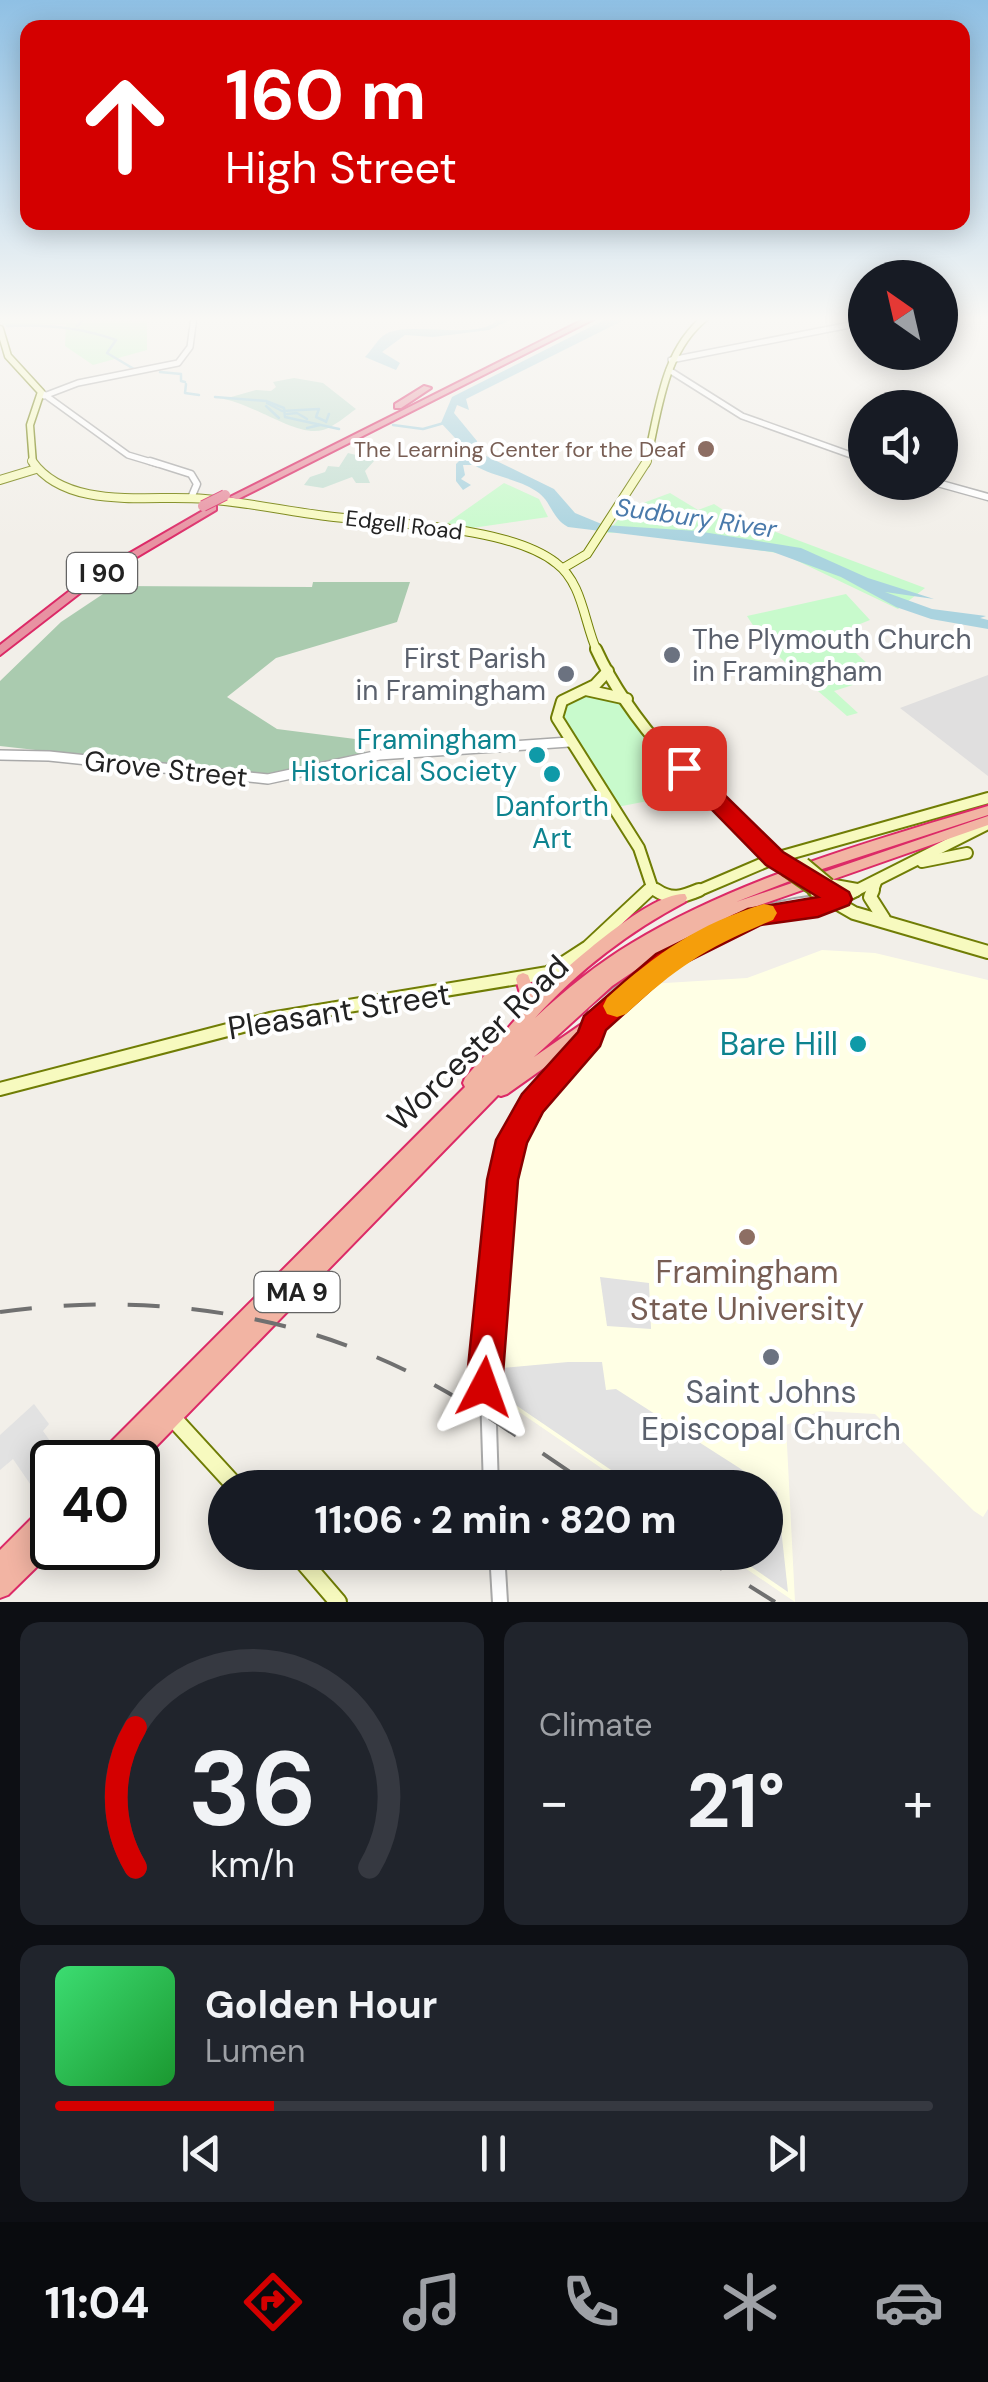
<!DOCTYPE html>
<meta charset="utf-8">
<style>
:root{--surface:#171b24;--page:#20242c;--text:#f1f3f6;--muted:#9ea1a6;--line:#363941;--accent:#d40000}
body{margin:0;font-family:"DM Sans",sans-serif;background:var(--page);color:var(--text);height:100vh;display:flex;flex-direction:column;font-size:38px;white-space:nowrap}
*{box-sizing:border-box;margin:0}
p{font-size:32px;color:var(--muted)}
.icon{flex:none;width:55px;height:55px;fill:none;stroke:currentColor;stroke-width:2;stroke-linecap:round;stroke-linejoin:round}
.map{position:relative;height:1602px;overflow:hidden}
.sheet{display:flex;flex-direction:column;gap:20px;padding:20px;background:#0d0f14;flex:1}
.sheet>*{flex:none}
.guide{position:absolute;left:20px;top:20px;width:950px;height:210px;border-radius:20px;box-shadow:0 5px 25px #0003;background:#d40000;color:#fff;overflow:hidden}
.needle{width:65px;rotate:326deg}
.controls{position:absolute;left:848px;top:260px;display:grid;gap:20px}
.controls a{display:grid;place-items:center;width:110px;height:110px;border-radius:50%;background:var(--surface);box-shadow:0 5px 25px #0003;font-size:50px}
.speed{position:absolute;left:30px;top:1440px;display:flex;gap:20px;font-size:50px;font-weight:700;text-align:center}
.speed>*{display:grid;place-content:center;width:130px;height:130px;border-radius:50%;background:var(--surface);box-shadow:0 5px 25px #0003;line-height:1}
.speed .limit{border:5px solid #111;border-radius:15px;background:#fff;color:#111}
.pin{position:absolute;display:grid;place-items:center;width:85px;height:85px;color:#fff;margin:-42px;border-radius:20px;box-shadow:0 5px 15px #0006}
.me{position:absolute;width:110px;margin:-55px;rotate:4deg;stroke-linejoin:round;filter:drop-shadow(0 0 8px #0008)}
.turn{display:flex;align-items:center;gap:35px;height:210px;padding:0 40px;font-size:45px}
.turn .icon{width:130px;height:130px;stroke-width:2.5}
.turn b{display:block;font-size:70px;line-height:85px}
.big{font-size:75px;font-weight:800;line-height:1.1}
.sheet .card{flex:1;display:flex;flex-direction:column;justify-content:center;gap:15px;min-width:0;padding:0 35px;border-radius:20px;background:var(--page)}
.sheet .dial{align-items:center;gap:0}
.dial svg{height:260px;overflow:visible;fill:none;stroke:var(--line);stroke-width:7;stroke-linecap:round;text-anchor:middle}
.dial text{fill:var(--text);stroke:none}
.song{display:flex;align-items:center;gap:30px}
.cover{width:120px;height:120px;border-radius:15px;background:linear-gradient(135deg,hsl(140 70% 55%),hsl(130 70% 35%))}
.played{height:10px;border-radius:5px;background:linear-gradient(90deg,var(--accent) 25%,var(--line) 25%)}
.keys{display:flex;justify-content:space-around;direction:ltr}
.heat{display:flex;justify-content:space-between;align-items:center;font-size:55px;direction:ltr}
.sheet .tiles{flex:1;display:grid;gap:20px;grid-template-columns:1fr 1fr}
.card:last-child{grid-column:span 2}
.trip{position:absolute;left:208px;top:1470px;width:575px;height:100px;border-radius:50px;background:var(--surface);box-shadow:0 5px 25px #0003;font-weight:800;line-height:100px;text-align:center}
.menu{display:flex;height:160px;justify-content:space-around;align-items:center;background:#090b0e;color:var(--muted)}
.menu .icon{width:70px;height:70px}
.menu .active{color:var(--accent)}
.menu b{font-size:45px;color:var(--text)}
.map>svg:first-child{display:block}
.residential{fill:#e0dfdf}
.education{fill:#ffffe5}
.wetland{fill:#c6e0d4}
.cemetery{fill:#aacbaf}
.park{fill:#c8facc}
.parking{fill:#e2e2e2}
.water{fill:#aad3df}
.lines{fill:none;stroke-linecap:round;stroke-linejoin:round}
.stream{stroke:#aad3df;stroke-width:2.5}
.tertiary-far4-casing{stroke:#a9a9a9;stroke-width:8}
.tertiary-far3-casing{stroke:#a9a9a9;stroke-width:9}
.tertiary-far2-casing{stroke:#a9a9a9;stroke-width:12}
.tertiary-far1-casing{stroke:#a9a9a9;stroke-width:15}
.tertiary-casing{stroke:#a9a9a9;stroke-width:18}
.secondary-far4-casing{stroke:#707d05;stroke-width:9}
.secondary-far3-casing{stroke:#707d05;stroke-width:10}
.secondary-far2-casing{stroke:#707d05;stroke-width:14}
.secondary-far1-casing{stroke:#707d05;stroke-width:16}
.secondary-casing{stroke:#707d05;stroke-width:20}
.trunk-casing{stroke:#dc2a67;stroke-width:4}
.motorway-casing{stroke:#dc2a67;stroke-width:4}
.tertiary-far4{stroke:#fff;stroke-width:5}
.tertiary-far3{stroke:#fff;stroke-width:6}
.tertiary-far2{stroke:#fff;stroke-width:9}
.tertiary-far1{stroke:#fff;stroke-width:11}
.tertiary{stroke:#fff;stroke-width:14}
.secondary-far4{stroke:#f7fabf;stroke-width:6}
.secondary-far3{stroke:#f7fabf;stroke-width:8}
.secondary-far2{stroke:#f7fabf;stroke-width:10}
.secondary-far1{stroke:#f7fabf;stroke-width:12}
.secondary{stroke:#f7fabf;stroke-width:16}
.trunk{fill:#f2b4a3;fill-rule:evenodd}
.motorway{fill:#e892a2;fill-rule:evenodd}
.rail{stroke:#707070;stroke-width:4;stroke-dasharray:32 32;stroke-linecap:butt}
.secondary-bridge-casing{stroke:#707d05;stroke-width:14;stroke-linecap:butt}
.motorway-bridge-casing{stroke:#dc2a67;stroke-width:12;stroke-linecap:butt}
.secondary-bridge{stroke:#f7fabf;stroke-width:10}
.motorway-bridge{stroke:#e892a2;stroke-width:10}
.route{fill:#d40000;stroke:#8a0000;stroke-width:2.5}
.slow{fill:#f59e0b}
.education-dot{fill:#8d6e63;stroke:#fff;stroke-width:4}
.worship-dot{fill:#6b7280;stroke:#fff;stroke-width:4}
.culture-dot{fill:#0f9aa8;stroke:#fff;stroke-width:4}
.labels{text-anchor:middle;dominant-baseline:central;stroke-width:8;stroke-linejoin:round;paint-order:stroke}
.far-education-label{font-size:22px;fill:#785e54;stroke:#fff;text-anchor:end}
.far-street-label{font-size:22px;fill:#222;stroke:#fff}
.far-water-label{font-size:25px;font-style:italic;fill:#4a7aab;stroke:#fff}
.shield{fill:#fff;stroke:#646464;stroke-width:2.5}
.shield-label{font-size:25px;font-weight:bold;fill:#222}
.worship-label{font-size:28px;fill:#5b616d;stroke:#fff;text-anchor:start}
.culture-label{font-size:28px;fill:#0d838f;stroke:#fff;text-anchor:end}
.street-label{font-size:28px;fill:#222;stroke:#fff}
.near-street-label{font-size:32px;fill:#222;stroke:#fff}
.near-culture-label{font-size:32px;fill:#0d838f;stroke:#fff;text-anchor:end}
.near-education-label{font-size:32px;fill:#785e54;stroke:#fff}
.near-worship-label{font-size:32px;fill:#5b616d;stroke:#fff}
</style>
<div class="map">
<svg width="988" height="1602" viewBox="0 0 988 1602">
<rect width="100%" height="100%" fill="#f2efe9"/>
<!-- residential -->
<path class="residential" d="M988,675V776L900,708Z"/>
<!-- education -->
<path class="education" d="M822,950L875,953L988,980V1509L983,1517L974,1511L875,1414L820,1411L786,1425L795,1602L723,1553L765,1552V1488L629,1487L496,1396L513,1169L520,1143L547,1097L615,1016L649,984L747,978Z"/>
<!-- wetland -->
<g class="wetland">
<path d="M294,378L323,383L356,409C347,415 334,427 323,430C297,437 260,407 224,399L256,390L271,391L276,387L273,382Z"/>
<path d="M359,450L375,460L365,471L370,483H356L352,477L323,488L304,485L310,477L325,472L328,466L339,467L348,453L356,455Z"/>
</g>
<!-- cemetery -->
<path class="cemetery" d="M313,582H410L397,622L276,658L227,697L277,729L363,740L365,753L267,776L0,746V681L61,622L115,586L312,587Z"/>
<!-- park -->
<g class="park">
<path d="M0,320L147,321V350L93,365L65,346L66,324L3,325Z"/>
<path d="M504,483L539,499L548,517L465,529L443,526Z"/>
<path d="M670,493L698,510L714,504L731,515L925,588L898,609L783,554L641,531L607,533L627,509Z"/>
<path d="M846,594L870,620L835,634L881,676L834,691L858,713L847,716C811,683 773,659 747,616Z"/>
<path d="M582,694L618,698L698,795L688,798L679,795L617,807L561,721C562,704 567,701 582,694Z"/>
</g>
<!-- parking -->
<g class="parking">
<path d="M600,1277L649,1283L651,1329L607,1326Z"/>
<path d="M568,1362H602L606,1390L616,1389L777,1492L788,1592L731,1553L765,1552V1488L636,1487L504,1397L503,1368Z"/>
<path d="M34,1404L49,1424L43,1431L65,1462H52V1479L37,1494L13,1459L0,1470V1435Z"/>
</g>
<!-- water -->
<g class="water">
<path d="M499,317H516L489,330L433,337L405,335L382,352L400,363L396,370L365,357C372,350 378,338 386,334C410,320 484,343 499,317Z"/>
<path d="M610,317H630L466,399L469,410L457,405L454,413L477,441L478,452L554,489L575,513L604,525L697,531L801,548L868,578L934,599L885,592L932,609L986,616L980,618L988,620V629L931,619L896,607L841,577L773,552L568,527C551,518 552,501 536,491C516,478 493,477 474,465H463L465,475L461,479L471,485L463,490L456,481V464L463,457L456,439L441,423L452,397Z"/>
</g>
<g class="lines">
<!-- stream -->
<g class="stream">
<path d="M7,326C45,324 80,327 116,340L107,353L134,369"/>
<path d="M77,326L86,317"/>
<path d="M160,372L181,374V381L185,382"/>
<path d="M186,384L185,393L199,395"/>
<path d="M215,397L266,401L284,408L285,417L339,429"/>
<path d="M267,403L282,411L319,409L316,417L325,421"/>
<path d="M266,406L279,418"/>
<path d="M287,414L297,413L307,419"/>
<path d="M326,422L329,414"/>
<path d="M393,425L423,429L444,423"/>
<path d="M307,428L320,425"/>
</g>
<defs>
<g id="tertiary-far4">
<path d="M671,360L865,322"/>
<path d="M669,370L742,416L865,460"/>
<path d="M41,392L128,455L158,464"/>
<path d="M44,396L78,383L178,363L190,347L194,317"/>
</g>
<g id="tertiary-far3">
<path d="M150,461L191,474L197,484L191,498"/>
<path d="M934,482L988,497"/>
</g>
<path id="tertiary-far2" d="M0,755L49,756L268,779L379,755L569,742"/>
<g id="tertiary-far1">
<path d="M781,910L829,903"/>
<path d="M594,1024L651,973"/>
<path d="M500,1203C508,1122 545,1094 593,1034V1013C657,958 742,904 828,901"/>
</g>
<g id="tertiary">
<path d="M491,1488L487,1361L500,1201"/>
<path d="M497,1552L500,1602"/>
</g>
<g id="secondary-far4">
<path d="M0,329L8,356L41,392L30,425L33,464"/>
<path d="M646,464C659,412 662,352 706,317"/>
</g>
<g id="secondary-far3">
<path d="M32,461C68,512 152,494 205,499C246,502 286,511 326,516C387,524 508,525 556,563C583,583 584,623 597,651"/>
<path d="M0,480L36,469"/>
<path d="M565,567L587,554L647,461"/>
</g>
<g id="secondary-far2">
<path d="M596,649C636,737 716,805 785,870"/>
<path d="M608,671L595,685L562,701L557,718L639,848L652,887L660,893"/>
<path d="M586,690L627,699"/>
<path d="M922,862L967,853"/>
<path d="M829,884L857,889"/>
<path d="M814,890L819,893"/>
<path d="M646,893L652,887"/>
<path d="M693,893L775,858L988,798"/>
<path d="M851,893L988,824"/>
<path d="M872,893L876,882"/>
</g>
<g id="secondary-far1">
<path d="M656,890C672,901 682,897 699,890"/>
<path d="M814,890L854,913L988,952"/>
<path d="M873,890L870,897L884,919"/>
<path d="M832,902L856,890"/>
<path d="M0,1089L270,1019L548,973L588,947L649,890"/>
</g>
<g id="secondary">
<path d="M172,1417L237,1488"/>
<path d="M295,1552L338,1602"/>
</g>
<g id="trunk">
<path d="M988,806V815L813,872L736,902L988,816V825L734,914L671,946L612,986L534,1057L589,1019L594,1018L599,1019L602,1024L599,1029L507,1094L501,1096L498,1095L138,1465V1462H95L98,1455L465,1087L463,1083L465,1078L521,1013L522,1001L516,979L518,975L523,973L528,975L536,997C562,971 650,891 685,894L687,898L685,902C628,932 579,970 535,1018C565,990 597,964 632,943C737,879 871,841 988,806Z"/>
<path d="M52,1503V1548H56L8,1595L0,1598V1550L44,1506Z"/>
</g>
<g id="motorway">
<path d="M589,317H598L238,499L230,497Z"/>
<path d="M424,386L431,388L401,408H395V404Z"/>
<path d="M213,505L216,506V510L93,583L0,655V645L85,579Z"/>
</g>
</defs>
<!-- tertiary-far4 casing -->
<use href="#tertiary-far4" class="tertiary-far4-casing"/>
<!-- tertiary-far3 casing -->
<use href="#tertiary-far3" class="tertiary-far3-casing"/>
<!-- tertiary-far2 casing -->
<use href="#tertiary-far2" class="tertiary-far2-casing"/>
<!-- tertiary-far1 casing -->
<use href="#tertiary-far1" class="tertiary-far1-casing"/>
<!-- tertiary casing -->
<use href="#tertiary" class="tertiary-casing"/>
<!-- secondary-far4 casing -->
<use href="#secondary-far4" class="secondary-far4-casing"/>
<!-- secondary-far3 casing -->
<use href="#secondary-far3" class="secondary-far3-casing"/>
<!-- secondary-far2 casing -->
<use href="#secondary-far2" class="secondary-far2-casing"/>
<!-- secondary-far1 casing -->
<use href="#secondary-far1" class="secondary-far1-casing"/>
<!-- secondary casing -->
<use href="#secondary" class="secondary-casing"/>
<!-- trunk casing -->
<use href="#trunk" class="trunk-casing"/>
<!-- motorway casing -->
<use href="#motorway" class="motorway-casing"/>
<!-- tertiary-far4 -->
<use href="#tertiary-far4" class="tertiary-far4"/>
<!-- tertiary-far3 -->
<use href="#tertiary-far3" class="tertiary-far3"/>
<!-- tertiary-far2 -->
<use href="#tertiary-far2" class="tertiary-far2"/>
<!-- tertiary-far1 -->
<use href="#tertiary-far1" class="tertiary-far1"/>
<!-- tertiary -->
<use href="#tertiary" class="tertiary"/>
<!-- secondary-far4 -->
<use href="#secondary-far4" class="secondary-far4"/>
<!-- secondary-far3 -->
<use href="#secondary-far3" class="secondary-far3"/>
<!-- secondary-far2 -->
<use href="#secondary-far2" class="secondary-far2"/>
<!-- secondary-far1 -->
<use href="#secondary-far1" class="secondary-far1"/>
<!-- secondary -->
<use href="#secondary" class="secondary"/>
<!-- trunk -->
<use href="#trunk" class="trunk"/>
<!-- motorway -->
<use href="#motorway" class="motorway"/>
<!-- rail -->
<g class="rail">
<path d="M0,1312C140,1293 279,1309 407,1371C473,1403 533,1448 594,1488"/>
<path d="M695,1552L775,1602"/>
</g>
<defs>
<g id="secondary-bridge">
<path d="M804,863L829,884"/>
<path d="M785,870L814,890"/>
</g>
<path id="motorway-bridge" d="M203,506L225,495"/>
</defs>
<!-- secondary-bridge casing -->
<use href="#secondary-bridge" class="secondary-bridge-casing"/>
<!-- motorway-bridge casing -->
<use href="#motorway-bridge" class="motorway-bridge-casing"/>
<!-- secondary-bridge -->
<use href="#secondary-bridge" class="secondary-bridge"/>
<!-- motorway-bridge -->
<use href="#motorway-bridge" class="motorway-bridge"/>
</g>
<!-- sky -->
<linearGradient id="sky" x2="0" y2="1"><stop stop-color="#8fc0e4"/><stop offset="0.59" stop-color="#f9f8f5"/><stop offset="1" stop-color="#f9f8f5" stop-opacity="0"/></linearGradient>
<rect width="988" height="541" fill="url(#sky)"/>
<!-- route -->
<path class="route" d="M684,761L692,763L783,852L849,892L852,899L849,905L818,917L761,925L675,968L606,1030L600,1046L543,1112L527,1143L518,1180L502,1387L497,1400L484,1405L471,1400L466,1387L487,1180L496,1140L522,1094L578,1032L584,1016L656,954L748,909L818,897L766,865L676,773L673,768Z"/>
<!-- slow -->
<path class="slow" d="M764,904L773,906L777,913L773,920C707,947 678,966 626,1014L617,1017L607,1014L603,1006L607,998C657,953 698,924 764,904Z"/>
<!-- markers -->
<g class="education-dot">
<circle cx="706" cy="449" r="10"/>
<circle cx="747" cy="1237" r="10"/>
</g>
<g class="worship-dot">
<circle cx="672" cy="655" r="10"/>
<circle cx="566" cy="674" r="10"/>
<circle cx="771" cy="1357" r="10"/>
</g>
<g class="culture-dot">
<circle cx="537" cy="755" r="10"/>
<circle cx="552" cy="774" r="10"/>
<circle cx="858" cy="1044" r="10"/>
</g>
<g class="labels">
<!-- far-education labels -->
<g class="far-education-label">
<text x="686" y="449">The Learning Center for the Deaf</text>
</g>
<!-- far-street labels -->
<g class="far-street-label">
<text transform="translate(404 525) rotate(7)">Edgell Road</text>
</g>
<!-- far-water labels -->
<g class="far-water-label">
<text transform="translate(696 518) rotate(8)">Sudbury River</text>
</g>
<!-- shield labels -->
<g class="shield">
<rect x="67" y="553" width="70" height="40" rx="8"/>
<rect x="254.5" y="1272" width="85" height="40" rx="8"/>
</g>
<g class="shield-label">
<text x="102" y="573">I 90</text>
<text x="297" y="1292">MA 9</text>
</g>
<!-- worship labels -->
<g class="worship-label">
<text x="692" y="639">The Plymouth Church<tspan x="692" dy="32">in Framingham</tspan></text>
<text x="546" y="658" text-anchor="end">First Parish<tspan x="546" dy="32">in Framingham</tspan></text>
</g>
<!-- culture labels -->
<g class="culture-label">
<text x="517" y="739">Framingham<tspan x="517" dy="32">Historical Society</tspan></text>
<text x="552" y="806" text-anchor="middle">Danforth<tspan x="552" dy="32">Art</tspan></text>
</g>
<!-- street labels -->
<g class="street-label">
<text transform="translate(166 769) rotate(6)">Grove Street</text>
</g>
<!-- near-street labels -->
<g class="near-street-label">
<text transform="translate(339 1011) rotate(-9)">Pleasant Street</text>
<text transform="translate(478 1043) rotate(-44)">Worcester Road</text>
</g>
<!-- near-culture labels -->
<g class="near-culture-label">
<text x="838" y="1044">Bare Hill</text>
</g>
<!-- near-education labels -->
<g class="near-education-label">
<text x="747" y="1272">Framingham<tspan x="747" dy="37">State University</tspan></text>
</g>
<!-- near-worship labels -->
<g class="near-worship-label">
<text x="771" y="1392">Saint Johns<tspan x="771" dy="37">Episcopal Church</tspan></text>
</g>
</g>
</svg>
<div class="controls">
<a><svg class="needle" viewBox="-14 -14 28 28"><path d="M0-13l5 13h-10z" fill="#e53935"/><path d="M0 13l5-13h-10z" fill="#9ea1a6"/></svg></a>
<a><svg class="icon" aria-label="sound" viewBox="0 0 24 24"><path d="M4 9h4l5-4v14l-5-4H4zM17 9q2 3 0 6"/></svg></a>
</div>
<div class="speed"><div class="limit">40</div></div>
<div class="pin" style="left:684px;top:768px;background:#d93025"><svg class="icon" aria-label="arrive" viewBox="0 0 24 24"><path d="M6 21V4h12l-3 4 3 4H6"/></svg></div>
<svg class="me" style="left:484px;top:1387px" viewBox="-20 -20 40 40"><path d="M0-17L14 15 0 8-14 15z" fill="#d40000" stroke="#fff" stroke-width="4"/></svg>
<div class="trip">11:06 · 2 min · 820 m</div>
<div class="guide">
<div class="turn"><svg class="icon" aria-label="ahead" viewBox="0 0 24 24"><path d="M12 20V5M6 11l6-6 6 6"/></svg><div><b>160 m</b>High Street</div></div>
</div>
</div>
<section class="sheet">
<div class="tiles">
<div class="card dial"><svg viewBox="0 0 100 80">
<path d="M14 69A42 42 0 1 1 86 69"/>
<path d="M14 69A42 42 0 0 1 14 26" stroke="#d40000"/>
<text x="50" y="56" font-size="32" font-weight="700">36</text>
<text x="50" y="72" font-size="11">km/h</text>
</svg></div>
<div class="card"><p>Climate</p>
<div class="heat"><a>−</a><b class="big">21°</b><a>+</a></div>
</div>
<div class="card">
<div class="song"><i class="cover"></i><div><b>Golden Hour</b><p>Lumen</p></div></div>
<div class="played"></div>
<div class="keys"><svg class="icon" aria-label="previous" viewBox="0 0 24 24"><path d="M18 5L8 12l10 7zM5 5v14"/></svg><svg class="icon" aria-label="pause" viewBox="0 0 24 24"><path d="M8 5v14M16 5v14"/></svg><svg class="icon" aria-label="next" viewBox="0 0 24 24"><path d="M6 5l10 7-10 7zM19 5v14"/></svg></div>
</div>
</div>
</section>
<nav class="menu">
<b>11:04</b>
<svg class="icon active" aria-label="directions" viewBox="0 0 24 24"><path d="M12 3l9 9-9 9-9-9zM9 14v-3h6M13 9l2 2-2 2"/></svg>
<svg class="icon" aria-label="music" viewBox="0 0 24 24"><path d="M9 18V5l10-2v13"/><circle cx="6" cy="18" r="3"/><circle cx="16" cy="16" r="3"/></svg>
<svg class="icon" aria-label="phone" viewBox="0 0 24 24"><path d="M5 4h4l2 5-3 2q2 4 5 5l2-3 5 2v4C11 20 4 13 5 4z"/></svg>
<svg class="icon" aria-label="climate" viewBox="0 0 24 24"><path d="M12 3v18M4 7l16 10M4 17L20 7"/></svg>
<svg class="icon" aria-label="car" viewBox="0 0 24 24"><path d="M5 17H2v-5l4-1 3-4h7l3 4 3 1v5h-3M9 17h6M6 11h13"/><circle cx="7" cy="17" r="2"/><circle cx="17" cy="17" r="2"/></svg>
</nav>
